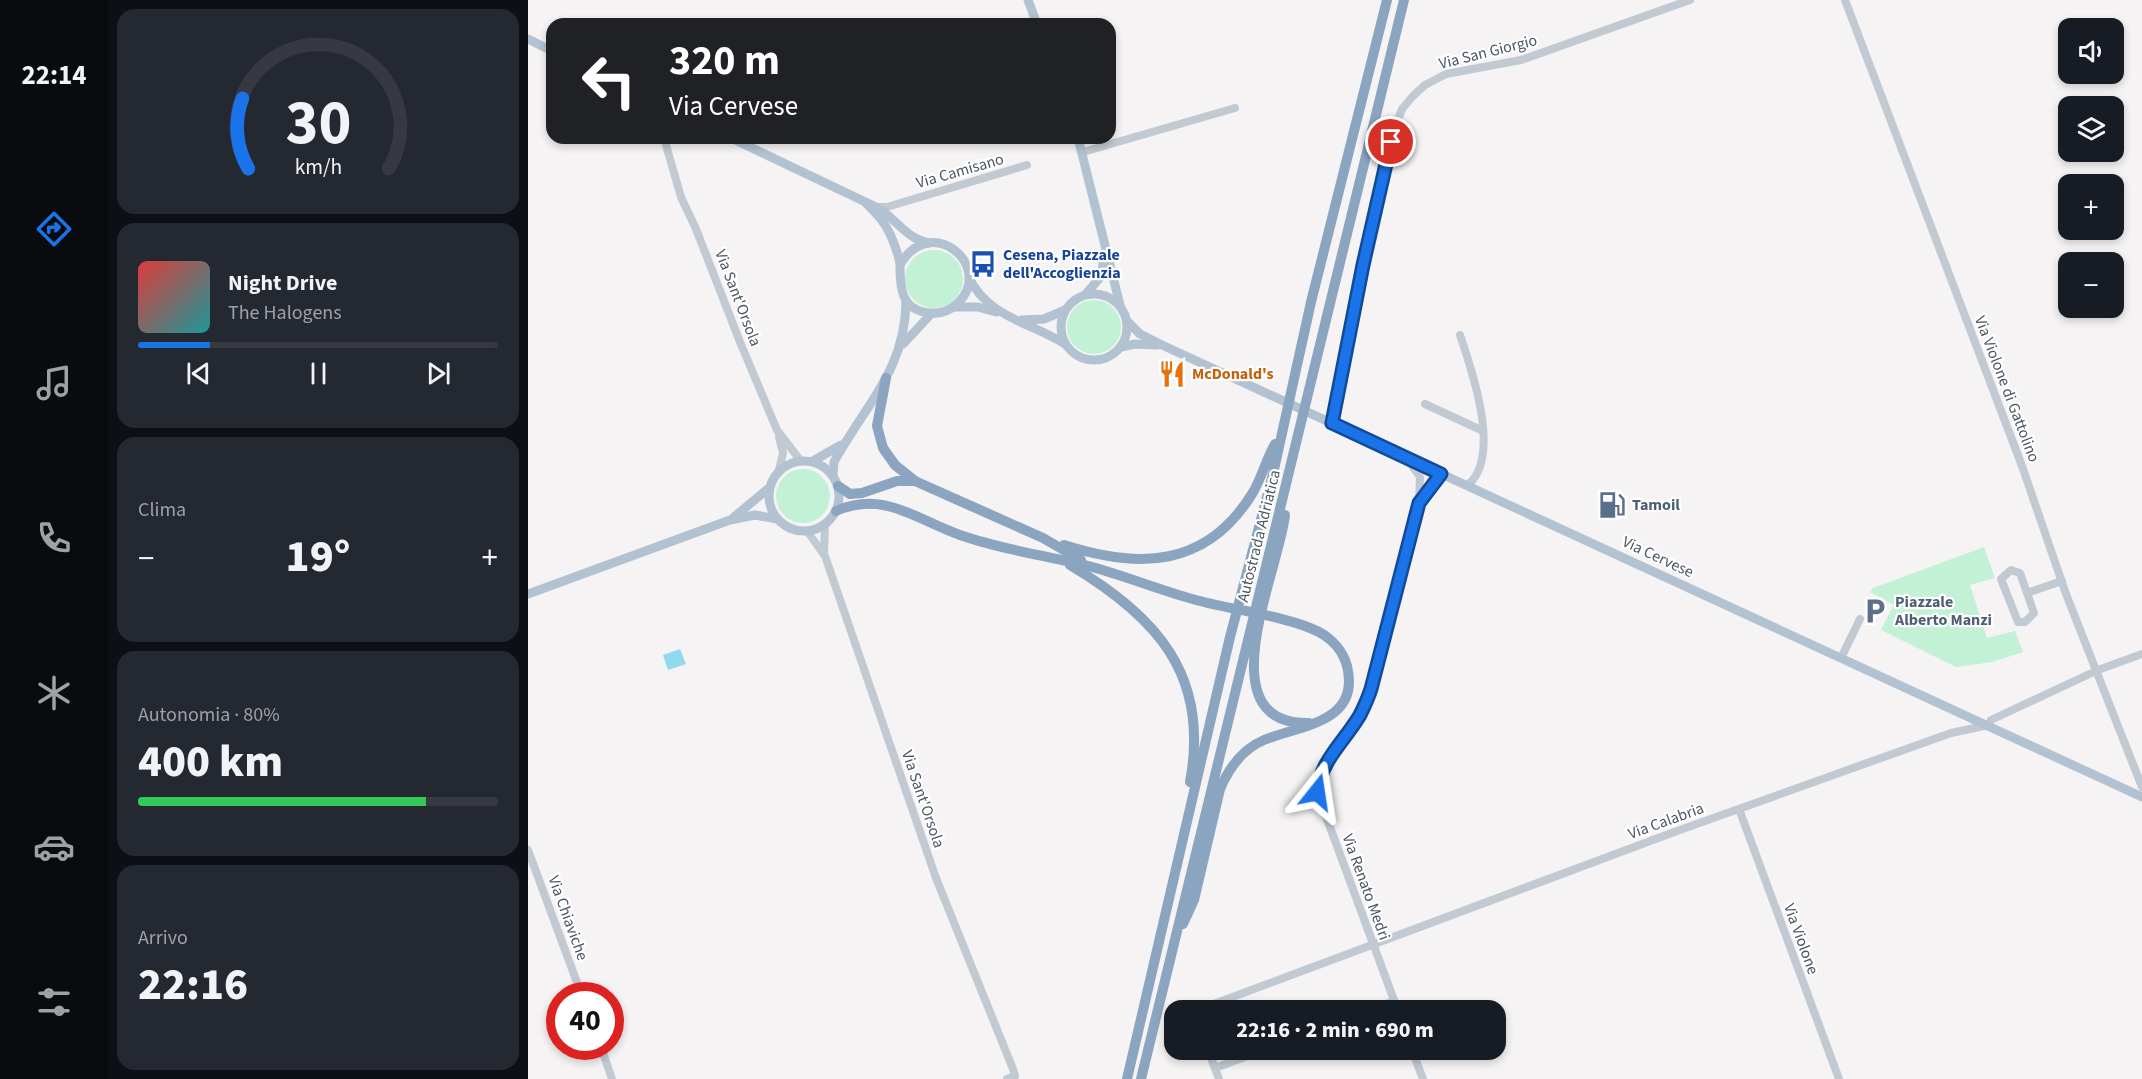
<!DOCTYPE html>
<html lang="it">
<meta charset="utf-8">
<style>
:root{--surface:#171b24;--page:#242831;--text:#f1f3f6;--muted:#9ea1a6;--line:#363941;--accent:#1a73e8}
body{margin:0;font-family:"Source Sans 3",sans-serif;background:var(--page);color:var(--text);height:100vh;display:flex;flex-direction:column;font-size:22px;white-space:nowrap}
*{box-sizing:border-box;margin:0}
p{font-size:20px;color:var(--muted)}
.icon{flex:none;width:33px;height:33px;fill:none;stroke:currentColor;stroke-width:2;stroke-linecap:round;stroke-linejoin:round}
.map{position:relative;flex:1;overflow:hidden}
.details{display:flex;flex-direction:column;gap:9px;padding:9px;background:#0d0f14;width:420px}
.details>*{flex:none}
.guide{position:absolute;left:18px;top:18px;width:570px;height:126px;border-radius:18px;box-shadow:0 3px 9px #0003;background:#202124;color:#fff;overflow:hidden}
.buttons{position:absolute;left:1530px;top:18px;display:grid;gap:12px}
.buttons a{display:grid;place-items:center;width:66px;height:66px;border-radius:12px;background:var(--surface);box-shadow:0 3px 9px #0003;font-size:30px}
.speed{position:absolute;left:18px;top:982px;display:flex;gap:12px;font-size:30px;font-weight:700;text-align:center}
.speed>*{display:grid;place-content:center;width:78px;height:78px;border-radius:50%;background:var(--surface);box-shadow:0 3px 9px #0003;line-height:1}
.speed .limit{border:9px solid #d22;background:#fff;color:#111}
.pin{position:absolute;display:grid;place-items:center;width:51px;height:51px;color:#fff;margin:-26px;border:3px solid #fff;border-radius:50%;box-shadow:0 2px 6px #0007}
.me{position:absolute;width:66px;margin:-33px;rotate:15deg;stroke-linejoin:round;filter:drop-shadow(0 0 4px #0008)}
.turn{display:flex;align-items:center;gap:21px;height:126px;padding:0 24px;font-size:27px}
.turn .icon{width:78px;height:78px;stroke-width:2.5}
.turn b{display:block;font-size:42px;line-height:51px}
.big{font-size:45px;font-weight:800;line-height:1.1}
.details .widget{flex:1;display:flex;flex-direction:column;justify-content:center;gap:9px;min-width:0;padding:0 21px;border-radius:18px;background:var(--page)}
.details .dial{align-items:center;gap:0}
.dial svg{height:156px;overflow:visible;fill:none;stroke:var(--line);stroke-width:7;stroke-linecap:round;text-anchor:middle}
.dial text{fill:var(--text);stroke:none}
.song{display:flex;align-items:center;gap:18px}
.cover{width:72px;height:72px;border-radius:9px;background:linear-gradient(135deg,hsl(0 70% 55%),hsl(180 70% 35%))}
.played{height:6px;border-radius:3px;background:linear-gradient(90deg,var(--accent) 20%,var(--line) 20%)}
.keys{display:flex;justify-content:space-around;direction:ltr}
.heat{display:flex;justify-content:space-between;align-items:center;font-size:33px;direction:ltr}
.charge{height:9px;border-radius:4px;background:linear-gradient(90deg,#34c759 80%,var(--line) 0)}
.trip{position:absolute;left:636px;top:1000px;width:342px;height:60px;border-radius:18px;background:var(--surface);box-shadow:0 3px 9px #0003;font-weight:800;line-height:60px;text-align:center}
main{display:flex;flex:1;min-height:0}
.tab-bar{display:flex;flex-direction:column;width:108px;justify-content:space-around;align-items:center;background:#090b0e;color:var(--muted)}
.tab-bar .icon{width:42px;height:42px}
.tab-bar .on{color:var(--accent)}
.tab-bar b{font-size:27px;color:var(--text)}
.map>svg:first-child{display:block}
.green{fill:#c3f1d5}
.water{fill:#90daee}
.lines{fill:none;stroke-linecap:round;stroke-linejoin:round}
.minor{stroke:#c1cad2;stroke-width:8}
.major{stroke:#b3c2d1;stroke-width:9}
.highway{stroke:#8ba5c1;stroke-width:10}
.route-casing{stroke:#114b97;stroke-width:15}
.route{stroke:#1a73e8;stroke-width:10}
.labels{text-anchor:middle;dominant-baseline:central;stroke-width:4.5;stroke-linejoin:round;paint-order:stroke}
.street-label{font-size:16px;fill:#4a5661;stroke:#fff}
.transit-label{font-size:16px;font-weight:bold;fill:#164399;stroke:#fff;text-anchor:start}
.food-label{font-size:16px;font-weight:bold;fill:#c56008;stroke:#fff;text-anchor:start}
.service-label{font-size:16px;font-weight:bold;fill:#4e5e75;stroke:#fff;text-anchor:start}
</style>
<main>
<nav class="tab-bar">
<b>22:14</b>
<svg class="icon on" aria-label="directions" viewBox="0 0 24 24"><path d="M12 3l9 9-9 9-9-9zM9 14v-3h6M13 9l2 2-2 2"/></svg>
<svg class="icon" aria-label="music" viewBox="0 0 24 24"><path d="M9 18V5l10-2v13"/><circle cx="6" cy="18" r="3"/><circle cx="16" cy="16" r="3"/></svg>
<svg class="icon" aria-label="phone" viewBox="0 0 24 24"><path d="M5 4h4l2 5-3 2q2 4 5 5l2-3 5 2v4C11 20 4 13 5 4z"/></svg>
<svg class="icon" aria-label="climate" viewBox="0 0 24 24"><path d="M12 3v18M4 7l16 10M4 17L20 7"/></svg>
<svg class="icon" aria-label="car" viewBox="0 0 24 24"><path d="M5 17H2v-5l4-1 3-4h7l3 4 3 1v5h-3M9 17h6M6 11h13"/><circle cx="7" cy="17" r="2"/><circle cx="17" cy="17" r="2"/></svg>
<svg class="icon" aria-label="filters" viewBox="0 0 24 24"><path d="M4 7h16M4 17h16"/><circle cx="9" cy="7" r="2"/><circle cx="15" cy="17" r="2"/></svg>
</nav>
<section class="details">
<div class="widget dial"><svg viewBox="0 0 100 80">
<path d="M14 69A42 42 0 1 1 86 69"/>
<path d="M14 69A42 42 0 0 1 11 33" stroke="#1a73e8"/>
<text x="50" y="56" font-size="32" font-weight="700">30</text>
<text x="50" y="72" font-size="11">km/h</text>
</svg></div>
<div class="widget">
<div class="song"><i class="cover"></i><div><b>Night Drive</b><p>The Halogens</p></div></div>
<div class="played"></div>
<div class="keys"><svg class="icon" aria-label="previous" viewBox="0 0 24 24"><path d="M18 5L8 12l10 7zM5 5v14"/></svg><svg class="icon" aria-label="pause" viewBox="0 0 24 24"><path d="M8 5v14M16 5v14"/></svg><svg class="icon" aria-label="next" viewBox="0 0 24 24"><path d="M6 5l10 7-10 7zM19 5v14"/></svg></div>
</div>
<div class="widget"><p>Clima</p>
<div class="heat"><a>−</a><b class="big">19°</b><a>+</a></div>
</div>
<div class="widget"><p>Autonomia · 80%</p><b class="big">400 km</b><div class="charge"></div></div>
<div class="widget"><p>Arrivo</p><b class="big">22:16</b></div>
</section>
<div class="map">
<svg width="1614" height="1079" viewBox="0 0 1614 1079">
<rect width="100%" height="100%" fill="#f5f3f3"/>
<!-- green -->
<g class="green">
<circle cx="406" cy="279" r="29"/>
<circle cx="566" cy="327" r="27"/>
<circle cx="275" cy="496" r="27"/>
<path d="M1456,547L1467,578L1442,585L1459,638L1487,631L1495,652L1464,662L1428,667L1353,630L1366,605L1342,592L1345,588Z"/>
</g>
<!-- water -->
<path class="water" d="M152,649L158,664L140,670L135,655Z"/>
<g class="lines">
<!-- minor -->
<g class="minor">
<path d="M1317,0L1494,466L1538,594L1614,787"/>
<path d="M136,138L153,197L168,229L212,342L249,430L272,460"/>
<path d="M555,152L707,108"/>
<path d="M348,207H359L499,165"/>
<path d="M932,335C944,371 974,456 940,485"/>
<path d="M897,404L953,430"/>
<path d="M804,423L835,265L865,133L874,109L885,96L897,85L918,74L993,60L1162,0"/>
<path d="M251,437L255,453L251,470"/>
<path d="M892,502L913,474"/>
<path d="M279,531L297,556L408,878L485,1069L487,1076L479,1079"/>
<path d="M296,552L297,524"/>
<path d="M1499,593L1506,613L1497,622H1490L1473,579L1483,570L1492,573L1499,593L1534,581"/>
<path d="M1313,658L1332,619"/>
<path d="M1211,809L1311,1079"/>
<path d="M0,850L54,996"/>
<path d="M667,1011L1149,831L1423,733L1461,725L1463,720L1570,670L1614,654"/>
<path d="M839,1011L866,1001"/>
<path d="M870,1011L789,792C793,760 816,742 832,715C836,707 840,698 843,689L891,503L892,477L879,459"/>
<path d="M640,1017L646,1016"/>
<path d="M73,1047L84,1079"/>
<path d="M680,1050L691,1079"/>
<path d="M884,1050L895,1079"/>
<path d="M687,1068L736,1050"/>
</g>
<!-- major -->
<g class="major">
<path d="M500,0L509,24"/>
<path d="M0,39L24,51"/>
<path d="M203,138L348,207C368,218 378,239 401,243"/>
<path d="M550,138L592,305"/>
<path d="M338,203C348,213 357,222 363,236C366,244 372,257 372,266C372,288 373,311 403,313C414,314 424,309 431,302C466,265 402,212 372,265"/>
<path d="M441,278C461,318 502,322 537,344"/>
<circle cx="566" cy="327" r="33"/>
<path d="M558,294L574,275L576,254"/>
<path d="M426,307H450L468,312"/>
<path d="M493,320L516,319L537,310"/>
<path d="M599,321L612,334L634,345L1614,797"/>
<path d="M375,344L404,313"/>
<path d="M593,347L607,344L629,345"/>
<circle cx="276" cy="496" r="35"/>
<path d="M285,461L313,445"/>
<path d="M305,475L306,462C337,405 378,370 378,300"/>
<path d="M206,517L241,488"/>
<path d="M0,594L202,520L227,515L249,519"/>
</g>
<!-- highway -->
<g class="highway">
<path d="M358,378L349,426L355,448L367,465L387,481L515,538L553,560"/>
<path d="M310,486L322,494L334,493L369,481H387"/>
<path d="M308,511C356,490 389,520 432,535C474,550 521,556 564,567C601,577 636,592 672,601C705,610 763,617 791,632C804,639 815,651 819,666C833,723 772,725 736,740C714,749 701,768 692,789L666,900L655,924"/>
<path d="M757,515C751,571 677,725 781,723"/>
<path d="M536,545C611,569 678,568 724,494C734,478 738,459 747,444"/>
<path d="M542,565C629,617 682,675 662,782"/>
<path d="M599,1079L702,637L745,474L783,302L859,0"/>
<path d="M613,1079L876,0"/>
</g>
</g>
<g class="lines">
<defs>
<path id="route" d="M789,792C793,760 816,742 832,715C836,707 840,698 843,689L891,503L913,474L804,423L835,265L863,142"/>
</defs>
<!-- route casing -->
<use href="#route" class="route-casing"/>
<!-- route -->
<use href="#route" class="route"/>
</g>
<!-- icons -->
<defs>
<symbol id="bus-bare" viewBox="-9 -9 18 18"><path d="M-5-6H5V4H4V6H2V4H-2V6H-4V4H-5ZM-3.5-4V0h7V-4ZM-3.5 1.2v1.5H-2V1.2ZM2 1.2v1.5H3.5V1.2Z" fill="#1a4fb4" stroke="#fff" stroke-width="2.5" paint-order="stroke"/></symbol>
<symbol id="restaurant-bare" viewBox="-9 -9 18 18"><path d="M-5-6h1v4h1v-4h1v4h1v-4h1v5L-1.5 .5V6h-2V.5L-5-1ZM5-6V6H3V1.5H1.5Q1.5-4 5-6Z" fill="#e8710a" stroke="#fff" stroke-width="2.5" paint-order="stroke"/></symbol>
<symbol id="fuel-bare" viewBox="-9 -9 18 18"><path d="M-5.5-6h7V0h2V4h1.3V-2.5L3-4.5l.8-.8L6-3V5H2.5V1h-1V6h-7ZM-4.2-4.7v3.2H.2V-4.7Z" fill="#5c6f8a" stroke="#fff" stroke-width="2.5" paint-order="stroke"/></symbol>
<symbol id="parking-bare" viewBox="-9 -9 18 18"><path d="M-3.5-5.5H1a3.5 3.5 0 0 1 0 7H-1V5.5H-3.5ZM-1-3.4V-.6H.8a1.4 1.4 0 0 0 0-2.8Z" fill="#5c6f8a" stroke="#fff" stroke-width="2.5" paint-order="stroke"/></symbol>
</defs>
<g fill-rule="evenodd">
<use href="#bus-bare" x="436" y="245" width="38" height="38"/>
<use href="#restaurant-bare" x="625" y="355" width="38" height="38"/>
<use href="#fuel-bare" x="1065" y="486" width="38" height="38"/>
<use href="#parking-bare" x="1328" y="592" width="38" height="38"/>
</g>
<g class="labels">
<!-- street labels -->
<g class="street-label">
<text transform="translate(960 52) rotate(-14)">Via San Giorgio</text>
<text transform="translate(432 171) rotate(-16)">Via Camisano</text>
<text transform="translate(210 298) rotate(69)">Via Sant'Orsola</text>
<text transform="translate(1479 389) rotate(69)">Via Violone di Gattolino</text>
<text transform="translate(731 536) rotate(-76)">Autostrada Adriatica</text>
<text transform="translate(1130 557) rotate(25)">Via Cervese</text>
<text transform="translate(395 799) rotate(71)">Via Sant'Orsola</text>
<text transform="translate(1138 821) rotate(-20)">Via Calabria</text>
<text transform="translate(838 887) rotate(70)">Via Renato Medri</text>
<text transform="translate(40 918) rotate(70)">Via Chiaviche</text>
<text transform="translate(1273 939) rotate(70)">Via Violone</text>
</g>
<!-- transit labels -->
<g class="transit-label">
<text x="475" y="255">Cesena, Piazzale<tspan x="475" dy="18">dell'Accoglienzia</tspan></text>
</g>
<!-- food labels -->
<g class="food-label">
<text x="664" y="374">McDonald's</text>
</g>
<!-- service labels -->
<g class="service-label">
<text x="1104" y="505">Tamoil</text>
<text x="1367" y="602">Piazzale<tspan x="1367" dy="18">Alberto Manzi</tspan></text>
</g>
</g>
</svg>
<div class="buttons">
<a><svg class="icon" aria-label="sound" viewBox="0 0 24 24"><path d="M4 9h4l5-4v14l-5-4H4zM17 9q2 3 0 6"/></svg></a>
<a><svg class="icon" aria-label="layers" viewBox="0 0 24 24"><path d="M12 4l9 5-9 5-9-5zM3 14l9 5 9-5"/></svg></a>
<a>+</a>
<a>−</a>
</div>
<div class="speed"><div class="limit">40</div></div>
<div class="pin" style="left:863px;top:142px;background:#d93025"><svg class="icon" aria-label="arrive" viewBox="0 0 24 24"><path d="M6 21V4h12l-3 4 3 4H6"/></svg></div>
<svg class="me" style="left:789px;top:792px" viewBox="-20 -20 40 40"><path d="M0-17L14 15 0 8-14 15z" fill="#1a73e8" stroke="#fff" stroke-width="4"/></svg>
<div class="trip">22:16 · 2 min · 690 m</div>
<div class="guide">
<div class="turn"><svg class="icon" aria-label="left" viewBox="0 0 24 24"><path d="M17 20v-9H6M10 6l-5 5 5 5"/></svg><div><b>320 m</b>Via Cervese</div></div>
</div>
</div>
</main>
